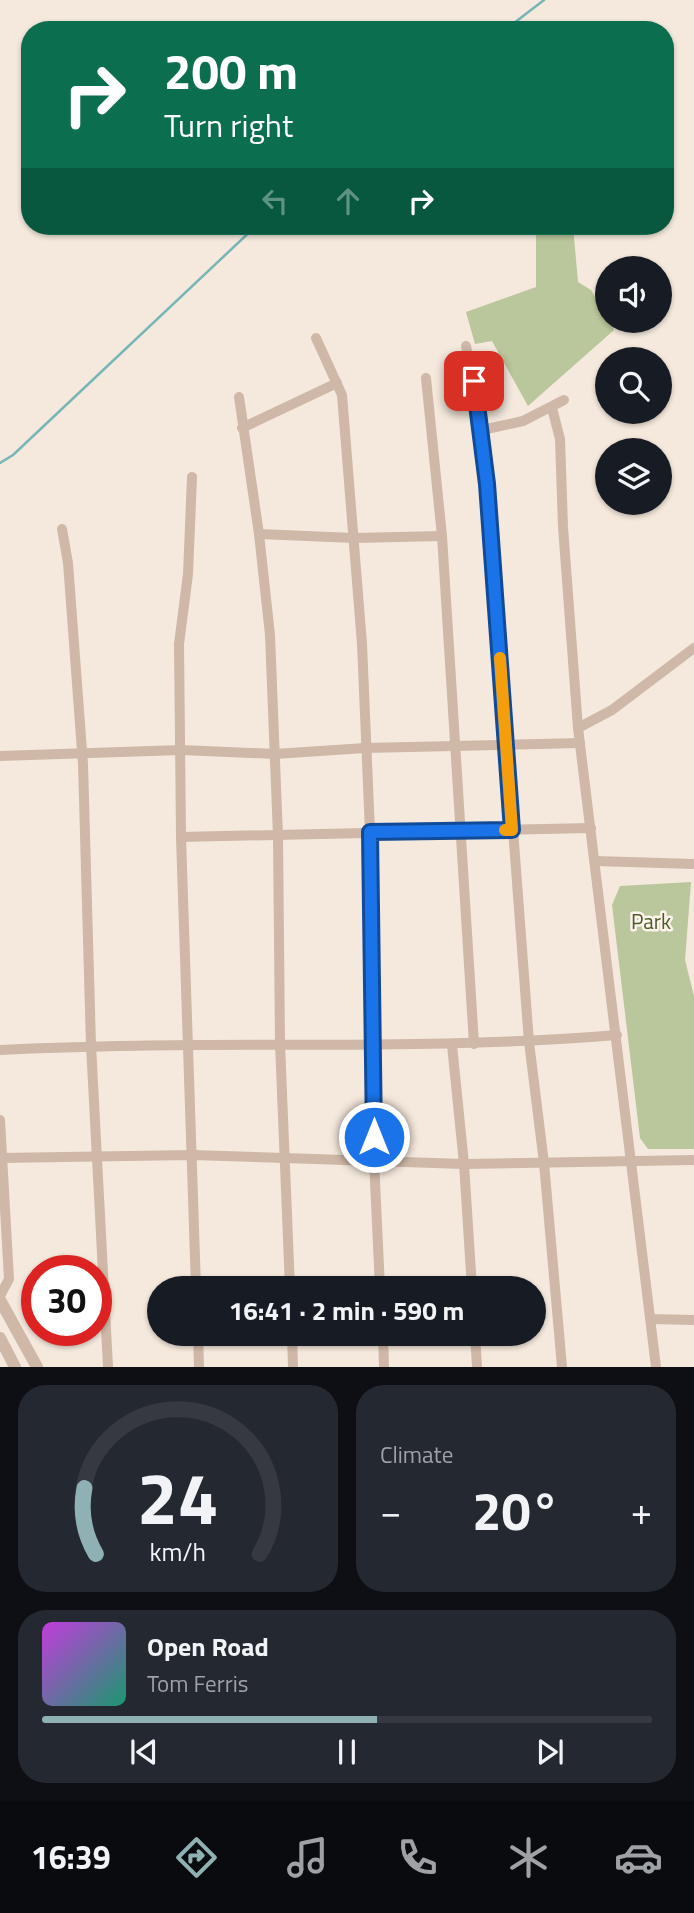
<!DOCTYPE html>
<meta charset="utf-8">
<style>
:root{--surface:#171b24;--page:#242831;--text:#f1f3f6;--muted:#9ea1a6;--line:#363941;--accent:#8fb1b3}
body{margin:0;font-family:"Titillium Web",sans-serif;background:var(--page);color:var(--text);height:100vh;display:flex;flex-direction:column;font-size:26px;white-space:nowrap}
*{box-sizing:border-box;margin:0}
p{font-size:23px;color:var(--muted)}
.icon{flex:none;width:38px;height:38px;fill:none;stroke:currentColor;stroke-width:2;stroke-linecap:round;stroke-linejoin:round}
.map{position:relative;height:1367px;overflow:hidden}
.side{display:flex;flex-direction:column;gap:18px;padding:18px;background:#0d0f14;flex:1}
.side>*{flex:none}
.guide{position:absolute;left:21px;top:21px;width:653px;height:214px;border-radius:28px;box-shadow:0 2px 5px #0004;background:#0b6e4f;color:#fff;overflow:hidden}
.buttons{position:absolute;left:595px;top:256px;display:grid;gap:14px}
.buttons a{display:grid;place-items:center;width:77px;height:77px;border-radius:50%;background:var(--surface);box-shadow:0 2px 5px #0004;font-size:35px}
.speed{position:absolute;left:21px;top:1255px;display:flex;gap:14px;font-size:35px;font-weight:700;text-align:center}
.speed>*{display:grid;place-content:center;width:91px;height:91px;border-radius:50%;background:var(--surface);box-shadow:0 2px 5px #0004;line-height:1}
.speed .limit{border:10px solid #d22;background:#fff;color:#111}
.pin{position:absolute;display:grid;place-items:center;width:60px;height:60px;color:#fff;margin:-30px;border-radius:14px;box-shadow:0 4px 10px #0006}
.me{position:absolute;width:77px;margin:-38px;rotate:0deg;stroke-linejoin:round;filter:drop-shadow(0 0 5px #0008)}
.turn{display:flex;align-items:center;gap:24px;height:147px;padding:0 28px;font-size:32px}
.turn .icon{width:91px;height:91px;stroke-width:2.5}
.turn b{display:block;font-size:49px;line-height:60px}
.lanes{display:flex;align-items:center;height:66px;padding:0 28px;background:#0003;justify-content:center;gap:35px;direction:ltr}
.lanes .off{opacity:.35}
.big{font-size:52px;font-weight:700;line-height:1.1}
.side .card{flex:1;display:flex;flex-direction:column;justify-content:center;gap:10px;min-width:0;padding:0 24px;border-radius:28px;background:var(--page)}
.side .dial{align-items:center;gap:0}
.dial svg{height:182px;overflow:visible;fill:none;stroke:var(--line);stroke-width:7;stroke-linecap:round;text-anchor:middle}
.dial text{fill:var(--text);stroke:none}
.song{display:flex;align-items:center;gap:21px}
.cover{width:84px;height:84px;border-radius:10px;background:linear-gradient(135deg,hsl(290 70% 55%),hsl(160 70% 35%))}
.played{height:7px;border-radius:4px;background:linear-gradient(90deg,var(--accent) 55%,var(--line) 55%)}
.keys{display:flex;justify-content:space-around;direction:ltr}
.heat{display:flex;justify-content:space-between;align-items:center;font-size:38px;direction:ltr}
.side .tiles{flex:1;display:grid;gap:18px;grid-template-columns:1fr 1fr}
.card:last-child{grid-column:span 2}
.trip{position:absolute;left:147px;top:1276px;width:399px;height:70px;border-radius:35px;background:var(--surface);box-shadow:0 2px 5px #0004;font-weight:700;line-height:70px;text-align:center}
.dock{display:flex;height:112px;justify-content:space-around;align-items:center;background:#090b0e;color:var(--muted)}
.dock .icon{width:49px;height:49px}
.dock .selected{color:var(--accent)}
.dock b{font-size:32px;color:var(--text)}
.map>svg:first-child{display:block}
.green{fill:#bac69b}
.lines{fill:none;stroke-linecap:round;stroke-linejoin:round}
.stream{stroke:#78b6b6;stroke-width:2.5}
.minor{stroke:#cfb8a7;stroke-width:10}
.tertiary{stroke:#cfb8a7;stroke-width:12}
.route-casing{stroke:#114b97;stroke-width:18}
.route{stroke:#1a73e8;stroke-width:12}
.slow{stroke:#f59e0b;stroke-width:12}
.labels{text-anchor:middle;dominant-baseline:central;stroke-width:5;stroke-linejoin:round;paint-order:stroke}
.park-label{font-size:21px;fill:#4c5c29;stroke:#fcf3ea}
</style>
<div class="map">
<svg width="694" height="1367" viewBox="0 0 694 1367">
<rect width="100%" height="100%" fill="#f5e9dd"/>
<!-- green -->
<g class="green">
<path d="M573,226L578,282L591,290L614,330L528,406L492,341L475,344L466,312L536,287V229Z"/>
<path d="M691,882L685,960L694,996V1149H648L640,1138L612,905L620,886Z"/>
</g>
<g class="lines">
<!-- stream -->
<g class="stream">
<path d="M505,30L544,0"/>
<path d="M0,463L13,455L256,226"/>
</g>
<!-- minor -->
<g class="minor">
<path d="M316,338L342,395L362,644L370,832L374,1160L380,1288"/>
<path d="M466,346L482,430L487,484L529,1042L544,1163L562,1367"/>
<path d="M426,378L442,536L474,1044"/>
<path d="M239,397L259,534L270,635L278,836L280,1044L290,1288"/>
<path d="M552,408L560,439L563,527L578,728L656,1367"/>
<path d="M242,428L337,383"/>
<path d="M482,430L523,421L564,400"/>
<path d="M192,477L188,574L179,644L181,837L196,1288"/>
<path d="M62,529L68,563L83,764L91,1045L108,1367"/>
<path d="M259,534L354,538L442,536"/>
<path d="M578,728L612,710L694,648"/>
<path d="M0,756L181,750L275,754L365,748L580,743"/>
<path d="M181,837L591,828"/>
<path d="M595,861L694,864"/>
<path d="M452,1045L464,1164L472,1288"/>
<path d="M0,1050C206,1039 412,1052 617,1035"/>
<path d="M0,1120L9,1279L0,1296"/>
<path d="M0,1158L192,1155L464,1164L694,1160"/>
<path d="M651,1319L694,1320"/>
<path d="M198,1334L199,1367"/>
<path d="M292,1334L293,1367"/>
<path d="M383,1334L384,1367"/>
<path d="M475,1334L477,1367"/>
</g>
<!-- tertiary -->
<g class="tertiary">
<path d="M0,1300L37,1367"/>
<path d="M0,1338L15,1367"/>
</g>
</g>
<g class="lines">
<defs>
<path id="route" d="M374,1137L370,832L512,830L487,484L474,381"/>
</defs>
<!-- route casing -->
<use href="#route" class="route-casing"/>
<!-- route -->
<use href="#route" class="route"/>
<!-- slow -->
<path class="slow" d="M500,658L512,830H505"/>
</g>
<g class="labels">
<!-- park labels -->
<g class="park-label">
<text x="651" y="921">Park</text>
</g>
</g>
</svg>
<div class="buttons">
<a><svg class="icon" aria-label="sound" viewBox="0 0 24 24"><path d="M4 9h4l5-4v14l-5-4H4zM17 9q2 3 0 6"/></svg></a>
<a><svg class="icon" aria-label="search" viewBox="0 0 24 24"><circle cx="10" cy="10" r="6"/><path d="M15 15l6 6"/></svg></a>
<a><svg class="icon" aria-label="layers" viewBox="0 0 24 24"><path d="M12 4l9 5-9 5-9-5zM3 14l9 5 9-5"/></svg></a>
</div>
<div class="speed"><div class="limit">30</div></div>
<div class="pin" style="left:474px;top:381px;background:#d93025"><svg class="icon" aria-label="arrive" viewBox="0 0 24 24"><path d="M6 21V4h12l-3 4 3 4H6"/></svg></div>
<svg class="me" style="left:374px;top:1137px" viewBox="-20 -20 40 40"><circle r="17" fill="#1a73e8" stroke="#fff" stroke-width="3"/><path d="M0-11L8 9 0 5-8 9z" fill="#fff"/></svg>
<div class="trip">16:41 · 2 min · 590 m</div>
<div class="guide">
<div class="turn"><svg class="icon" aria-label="right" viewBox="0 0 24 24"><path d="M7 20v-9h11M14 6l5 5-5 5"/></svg><div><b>200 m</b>Turn right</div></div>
<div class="lanes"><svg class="icon off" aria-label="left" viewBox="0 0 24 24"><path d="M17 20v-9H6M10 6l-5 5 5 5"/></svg><svg class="icon off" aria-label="ahead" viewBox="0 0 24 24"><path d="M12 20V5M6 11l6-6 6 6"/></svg><svg class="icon" aria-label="right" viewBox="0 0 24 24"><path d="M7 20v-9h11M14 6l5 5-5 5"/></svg></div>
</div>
</div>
<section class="side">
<div class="tiles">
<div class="card dial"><svg viewBox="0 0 100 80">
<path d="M14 69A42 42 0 1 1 86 69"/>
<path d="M14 69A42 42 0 0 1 9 40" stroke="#8fb1b3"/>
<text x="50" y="56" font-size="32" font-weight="700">24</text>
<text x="50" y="72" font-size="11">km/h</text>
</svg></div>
<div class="card"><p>Climate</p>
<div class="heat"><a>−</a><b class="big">20°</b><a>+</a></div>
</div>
<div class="card">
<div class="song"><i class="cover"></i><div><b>Open Road</b><p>Tom Ferris</p></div></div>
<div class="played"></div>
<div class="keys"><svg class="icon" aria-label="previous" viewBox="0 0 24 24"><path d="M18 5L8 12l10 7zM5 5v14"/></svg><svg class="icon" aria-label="pause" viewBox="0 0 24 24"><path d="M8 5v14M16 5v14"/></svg><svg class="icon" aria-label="next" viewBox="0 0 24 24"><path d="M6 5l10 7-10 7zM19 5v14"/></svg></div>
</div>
</div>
</section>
<nav class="dock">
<b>16:39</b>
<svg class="icon selected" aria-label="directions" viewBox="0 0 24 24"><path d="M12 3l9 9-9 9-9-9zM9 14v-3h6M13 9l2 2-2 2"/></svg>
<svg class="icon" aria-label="music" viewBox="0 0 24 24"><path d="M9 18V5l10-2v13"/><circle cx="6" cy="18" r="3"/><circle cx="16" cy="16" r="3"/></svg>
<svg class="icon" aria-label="phone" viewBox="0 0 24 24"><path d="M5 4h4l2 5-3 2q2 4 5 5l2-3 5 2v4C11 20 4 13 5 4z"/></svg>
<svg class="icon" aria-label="climate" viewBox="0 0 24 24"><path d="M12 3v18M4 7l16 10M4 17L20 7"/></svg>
<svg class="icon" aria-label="car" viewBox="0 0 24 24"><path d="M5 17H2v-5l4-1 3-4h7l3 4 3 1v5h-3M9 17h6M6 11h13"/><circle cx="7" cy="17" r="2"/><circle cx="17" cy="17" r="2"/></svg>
</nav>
